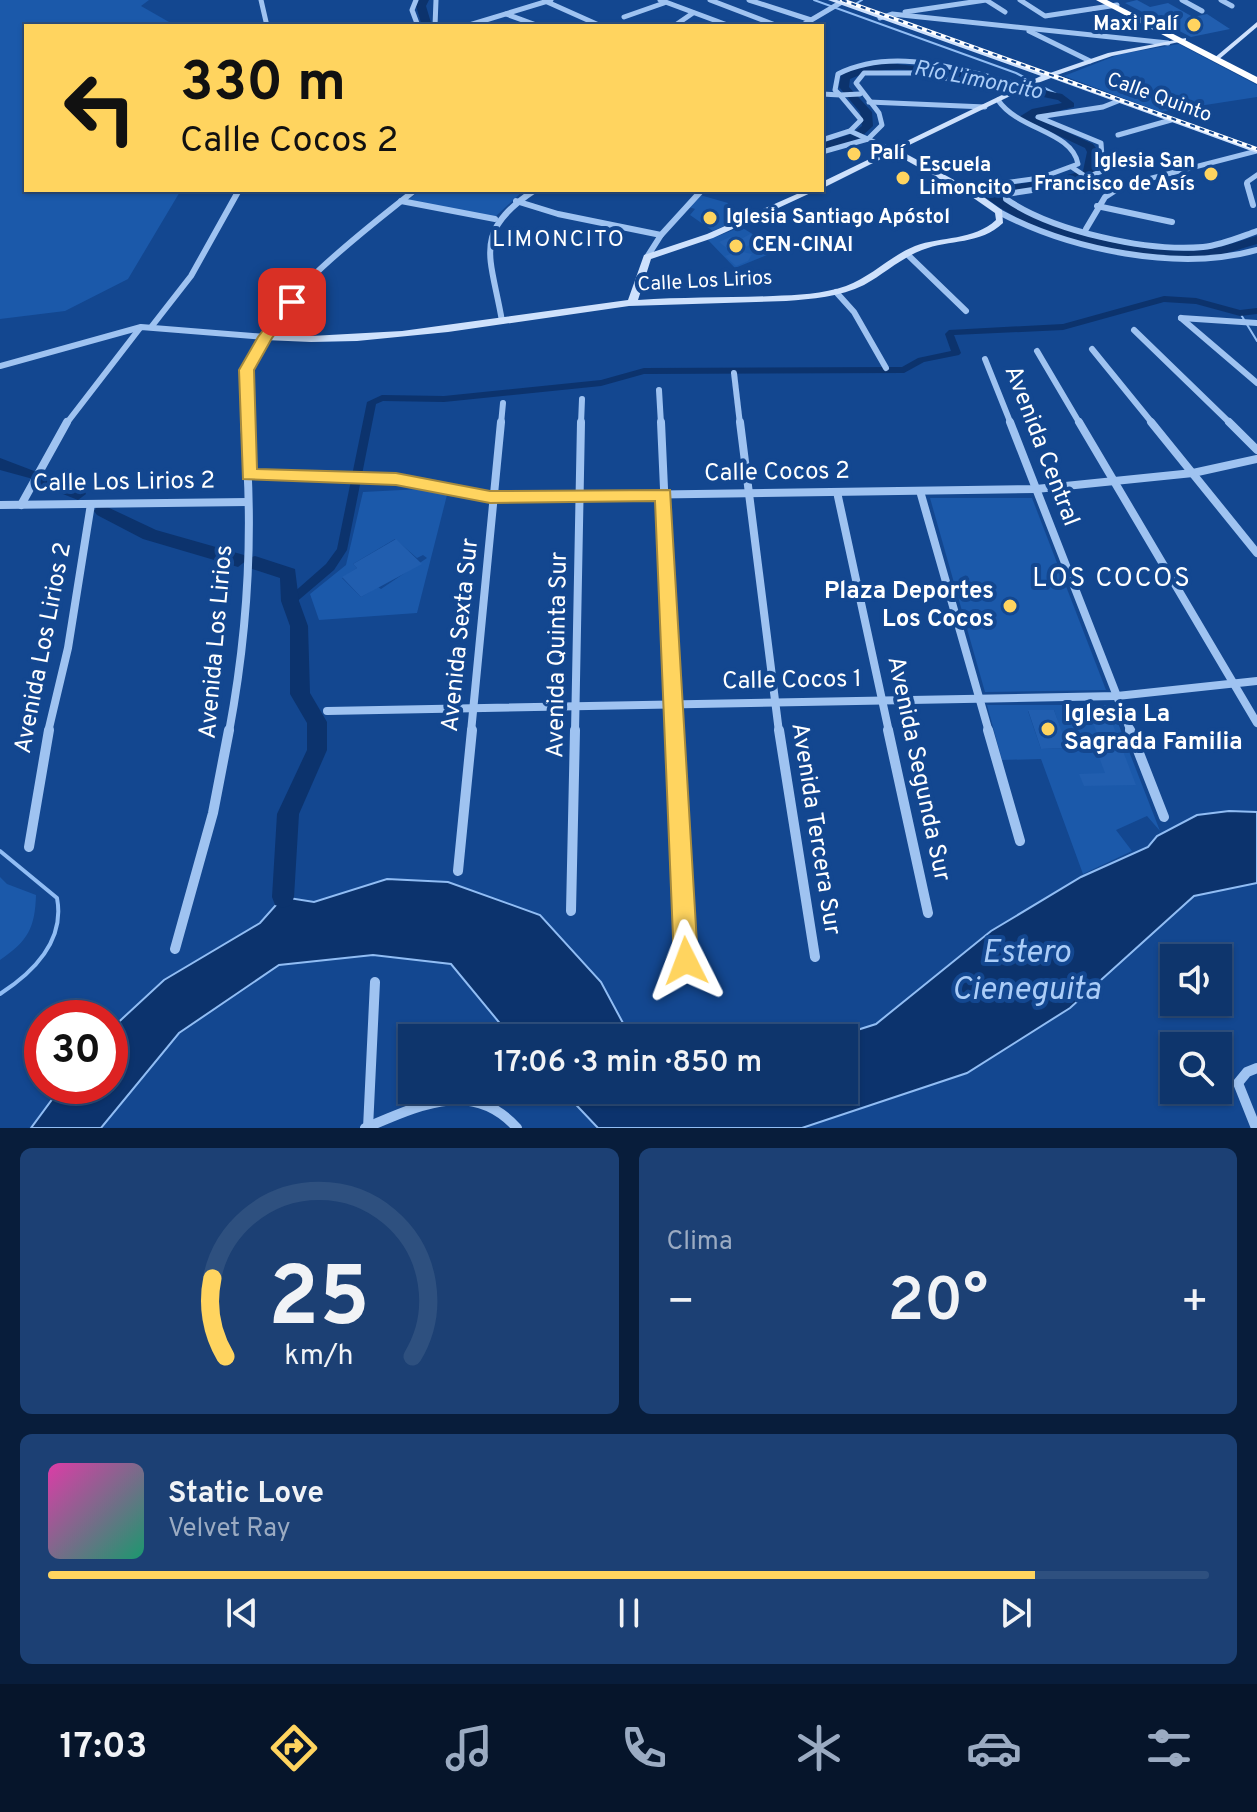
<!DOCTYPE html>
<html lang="es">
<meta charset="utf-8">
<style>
:root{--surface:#0e356c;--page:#1c4074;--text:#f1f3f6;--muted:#9babc2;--line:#2e507f;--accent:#ffd45f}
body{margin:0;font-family:Overpass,sans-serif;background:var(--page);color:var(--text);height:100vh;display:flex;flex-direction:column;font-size:30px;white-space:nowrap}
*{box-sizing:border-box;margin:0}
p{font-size:26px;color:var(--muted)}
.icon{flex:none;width:44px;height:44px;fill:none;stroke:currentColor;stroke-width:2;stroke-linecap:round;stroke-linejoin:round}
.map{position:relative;height:1128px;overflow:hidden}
.sheet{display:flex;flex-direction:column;gap:20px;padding:20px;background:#081d3b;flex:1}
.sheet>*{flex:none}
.guide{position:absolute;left:24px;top:24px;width:800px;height:168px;border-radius:0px;box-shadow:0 2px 6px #0004,0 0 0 2px var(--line);background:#ffd45f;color:#111;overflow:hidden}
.fabs{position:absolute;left:1160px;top:944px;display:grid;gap:16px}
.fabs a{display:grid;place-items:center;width:72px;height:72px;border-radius:0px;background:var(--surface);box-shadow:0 2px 6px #0004,0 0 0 2px var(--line);font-size:40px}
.speed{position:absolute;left:24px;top:1000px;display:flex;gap:16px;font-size:40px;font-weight:700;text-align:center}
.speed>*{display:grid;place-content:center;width:104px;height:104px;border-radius:50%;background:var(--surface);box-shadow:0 2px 6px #0004,0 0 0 2px var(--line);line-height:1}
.speed .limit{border:12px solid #d22;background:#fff;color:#111}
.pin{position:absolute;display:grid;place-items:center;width:68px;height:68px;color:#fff;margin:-34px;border-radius:16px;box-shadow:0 4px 12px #0006}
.me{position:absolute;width:88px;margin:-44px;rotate:357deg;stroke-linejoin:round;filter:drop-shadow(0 0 6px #0008)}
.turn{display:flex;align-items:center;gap:28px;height:168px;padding:0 24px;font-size:36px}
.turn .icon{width:104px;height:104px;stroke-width:2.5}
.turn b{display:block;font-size:56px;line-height:68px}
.big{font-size:60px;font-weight:600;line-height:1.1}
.sheet .widget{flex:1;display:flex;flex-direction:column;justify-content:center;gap:12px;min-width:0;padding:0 28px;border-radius:12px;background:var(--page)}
.sheet .dial{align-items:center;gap:0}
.dial svg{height:208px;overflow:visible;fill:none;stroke:var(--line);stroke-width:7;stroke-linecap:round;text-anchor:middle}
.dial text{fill:var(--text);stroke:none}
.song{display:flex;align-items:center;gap:24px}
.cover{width:96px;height:96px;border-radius:12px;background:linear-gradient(135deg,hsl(320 70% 55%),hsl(160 70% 35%))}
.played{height:8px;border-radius:4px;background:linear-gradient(90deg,var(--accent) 85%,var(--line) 85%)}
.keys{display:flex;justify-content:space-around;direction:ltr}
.heat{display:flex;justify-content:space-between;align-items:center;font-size:44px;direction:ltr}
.sheet .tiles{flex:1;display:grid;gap:20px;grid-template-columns:1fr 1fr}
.widget:last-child{grid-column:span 2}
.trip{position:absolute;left:398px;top:1024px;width:460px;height:80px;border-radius:0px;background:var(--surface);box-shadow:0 2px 6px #0004,0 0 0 2px var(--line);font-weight:600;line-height:80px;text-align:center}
.menu{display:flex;height:128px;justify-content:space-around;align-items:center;background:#06152b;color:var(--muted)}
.menu .icon{width:56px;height:56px}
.menu .on{color:var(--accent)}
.menu b{font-size:36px;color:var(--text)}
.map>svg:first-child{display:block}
.green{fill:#1b59aa;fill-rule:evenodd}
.water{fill:#0c336d;stroke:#91bdf4;stroke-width:2}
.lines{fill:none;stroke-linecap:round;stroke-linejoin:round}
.stream-far1{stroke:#91bdf4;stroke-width:2}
.stream{stroke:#91bdf4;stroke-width:4}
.canal{fill:#0c336d;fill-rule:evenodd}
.river{fill:#0c336d;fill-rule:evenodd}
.building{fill:#215eaf}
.street-far3{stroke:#9fc3f1;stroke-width:5}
.street-far2{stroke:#9fc3f1;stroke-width:6}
.street-far1{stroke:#9fc3f1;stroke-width:8}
.street{stroke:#9fc3f1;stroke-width:10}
.secondary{fill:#cee1fc;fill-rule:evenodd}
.highway{fill:#fff;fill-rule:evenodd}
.rail-casing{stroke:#fff;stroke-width:4}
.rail{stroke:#134790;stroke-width:2;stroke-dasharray:5;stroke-linecap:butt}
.route{fill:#ffd45f;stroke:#a68a3e;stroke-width:2}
.poi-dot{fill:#ffd45f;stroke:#134790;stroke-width:3}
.labels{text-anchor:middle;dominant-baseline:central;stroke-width:8;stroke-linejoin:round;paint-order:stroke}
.far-poi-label{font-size:20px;font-weight:bold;fill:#fff;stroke:#134790;text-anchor:start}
.far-street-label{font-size:20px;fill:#fff;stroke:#134790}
.far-water-label{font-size:22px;font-style:italic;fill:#abcdf8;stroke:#134790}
.far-neighbourhood-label{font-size:22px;letter-spacing:2px;fill:#fff;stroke:#134790}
.street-label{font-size:24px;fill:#fff;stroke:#134790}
.poi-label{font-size:24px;font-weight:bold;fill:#fff;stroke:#134790;text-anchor:end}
.neighbourhood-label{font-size:26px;letter-spacing:2px;fill:#fff;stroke:#134790}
.near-water-label{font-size:32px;font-style:italic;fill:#abcdf8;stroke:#134790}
</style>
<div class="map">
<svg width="1257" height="1128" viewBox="0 0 1257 1128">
<rect width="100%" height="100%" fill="#134790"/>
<!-- green -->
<g class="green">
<path d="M0,0H149L141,6L176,26H26V190H181L128,279L65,311L0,319Z"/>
<path d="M1179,44L1257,85V97L1160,112L1064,76L1120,54Z"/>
<path d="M421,190H524L495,217L408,200Z"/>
<path d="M700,195L728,203L724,209L749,215L713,231L690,215L695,209L689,207Z"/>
<path d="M741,227L779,250L735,268L708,240Z"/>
<path d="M421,489L447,495L417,613L319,620L310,594L346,565L363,492ZM395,539L417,558L423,555L427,558L381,589L378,587L361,597L342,578L357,568L353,564Z"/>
<path d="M930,498H1032L1106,690L985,692Z"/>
<path d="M987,705H1111L1160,831L1147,816L1116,830L1132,851L1083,874L1041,759L1002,760ZM1054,710L1067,748L1041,749L1028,711Z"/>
<path d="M0,877L7,884L36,895C35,928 28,941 0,960Z"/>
</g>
<!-- water -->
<g class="water">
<path d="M1229,811L1257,812V883L1194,896L1070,1008L967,1073L802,1128H598L562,1090H844V1038H832L876,1024L991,931L1081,877L1148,847L1157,836L1197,815Z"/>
<path d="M387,879L448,882L540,915L601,982L631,1038H512L451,964L373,955L279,965L179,1033L101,1128H31L62,1086H110V1030L164,980L260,923L283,897L314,902Z"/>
</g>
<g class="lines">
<!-- stream-far1 -->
<g class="stream-far1">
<path d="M814,0L1016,73L1062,97"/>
<path d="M861,8L857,3L862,0"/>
<path d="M1240,313L1257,341"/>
</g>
<!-- stream -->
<path class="stream" d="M0,851L57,898C65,940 34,972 0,994"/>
<!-- canal -->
<path class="canal" d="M1164,296L1196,298L1240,310L1257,308V314L1240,316L1196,304L1164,302L1063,330L954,335L961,353L959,355L924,362L904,373L644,374L601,386L444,402L383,401L376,404L347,550L334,570L294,604H286L284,601L326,564L337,549L367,402L382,395L444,396L601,380L644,368L902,367L918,358L951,351L945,334L949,330L1063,324Z"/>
<!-- river -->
<g class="river">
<path d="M419,0H429L426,6L432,26H422L416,6Z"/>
<path d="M888,63L949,70L1062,94L1074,103V107L1034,117L1093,144L1099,152L1095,173L1048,188L997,194C1040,231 1135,252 1191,251C1213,251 1235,242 1257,236V244C1236,250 1213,259 1191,259C1128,260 1030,236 983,195V189L1047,180L1083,171L1087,152L1085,148L1019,117L1032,109L1062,103L1058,100C999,90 906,52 850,79L849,87L872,112L873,126L859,139L822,151V143L851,134L862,126L860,112L839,87L841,75L859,66Z"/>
<path d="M0,458L84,490L86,494L78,500L35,483L33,479L0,470Z"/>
<path d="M103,505L156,530L244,555L247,560L238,567L143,539L97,515L94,511L97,507Z"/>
<path d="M255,556L295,569L299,601L308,626L310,693L327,722V750L299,814L294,897L291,905L283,908L275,905L272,897L277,814L307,750V723L290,694V626L281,601L280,578L249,568L246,563L249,558Z"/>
</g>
</g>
<!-- building -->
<g class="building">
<path d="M1137,0L1150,7L1168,3L1193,17L1207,14L1230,29L1191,37L1125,3Z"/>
<path d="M750,234L759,240L738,251L752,254L748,261L736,266L725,256L733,253L719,242L730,237L736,242Z"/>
<path d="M396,539L422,564L361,597L342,577L357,568L353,564Z"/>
<path d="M1028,710H1054L1068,748L1041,749Z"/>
<path d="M1089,712H1108L1136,785L1084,786L1079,774L1105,773L1096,749H1103Z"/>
</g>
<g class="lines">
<!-- street-far3 -->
<g class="street-far3">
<path d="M261,0L267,26"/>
<path d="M416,0L412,10L418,26"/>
<path d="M660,0L730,26"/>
<path d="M710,0L778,26"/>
<path d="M749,0L811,20"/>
<path d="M1020,0L1045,16L1117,5"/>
<path d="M1182,0L1202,11"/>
<path d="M1221,0L1232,6"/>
<path d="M545,1L601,26"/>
<path d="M905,12L986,0L1005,12"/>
<path d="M506,14L539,26"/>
<path d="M624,17L664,3"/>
<path d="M880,18L892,14L1168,43"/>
<path d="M435,26L436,0"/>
<path d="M466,26L551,0"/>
<path d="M674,26L693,13"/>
<path d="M801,26L840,3"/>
<path d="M1029,31L1090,61"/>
<path d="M822,94L840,95L861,120L850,131L822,140"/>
<path d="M860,94L840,95L835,90L838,74C896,45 965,72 1024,85"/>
<path d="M869,102L985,107"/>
<path d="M850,131L894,151"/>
<path d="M1118,135L1171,120"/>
<path d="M822,152L868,139L882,125L879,113L856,83L864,73H919L1010,91"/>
<path d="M1073,168L1100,186"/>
<path d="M982,186L1040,178L1078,164C1072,131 1018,130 998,100"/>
<path d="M1060,186L1103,171L1101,143L1038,117L1103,107L1118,101"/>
<path d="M1121,186L1257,151"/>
<path d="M1248,186L1247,182L1257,175"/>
</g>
<!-- street-far2 -->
<g class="street-far2">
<path d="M1072,184L1006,194V199C1052,231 1147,252 1203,247C1222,245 1240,237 1257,231"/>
<path d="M1097,184L1109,192"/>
<path d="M1247,184L1253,205"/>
<path d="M975,195L977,189L993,184"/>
<path d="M401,201L495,219"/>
<path d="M516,201L558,214L661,235"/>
<path d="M1097,206L1172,222"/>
<path d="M999,212C1070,250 1179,272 1257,250"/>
<path d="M1086,229L1105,197L1125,184"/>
<path d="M907,254L966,311"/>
<path d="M647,257L661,235L702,190"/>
<path d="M836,292L854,312L886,368"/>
<path d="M1181,318L1257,383"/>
<path d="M1181,318L1257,323"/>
<path d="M502,321C491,256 471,232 535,190"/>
<path d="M152,326L191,276L239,190"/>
<path d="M1134,330L1231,424"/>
<path d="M1092,349L1153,424"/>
<path d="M1037,351L1080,424"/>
<path d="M985,359L1011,424"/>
<path d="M0,366L141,327L265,337"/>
<path d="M734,373L740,424"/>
<path d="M659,390L661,424"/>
<path d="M66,424L140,328"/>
<path d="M245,424C243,406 242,387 247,369C272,298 358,236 415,190"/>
<path d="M501,424L503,403"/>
<path d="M581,424L582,399"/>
</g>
<!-- street-far1 -->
<g class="street-far1">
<path d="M661,422L675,732"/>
<path d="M740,422L779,732"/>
<path d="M1010,422L1131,732"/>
<path d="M1079,422L1257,723"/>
<path d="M1151,422L1257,553"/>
<path d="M1229,422L1257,450"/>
<path d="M249,475L396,479L490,497L1036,489L1193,473L1257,459"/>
<path d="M920,491L989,732"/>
<path d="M837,492L889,732"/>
<path d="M0,505L248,502"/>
<path d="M21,505L67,422"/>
<path d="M327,711L1117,696L1257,681"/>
<path d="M48,732L68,648L91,504"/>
<path d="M229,732C248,631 254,525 244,422"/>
<path d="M471,732L501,422"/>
<path d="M575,732L581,422"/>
</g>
<!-- street -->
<g class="street">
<path d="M675,730L686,961"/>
<path d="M779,730L815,957"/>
<path d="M888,730L928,913"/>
<path d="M988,730L1020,841"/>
<path d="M1130,730L1164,817"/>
<path d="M29,847L49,730"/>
<path d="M458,871L472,730"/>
<path d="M571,911L575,730"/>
<path d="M175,949L213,813L229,730"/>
<path d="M365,1128C418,1106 472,1078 517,1128"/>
<path d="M368,1128L375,982"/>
<path d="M1256,1128L1238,1083L1247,1072L1257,1068"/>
</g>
<!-- secondary -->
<g class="secondary">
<path d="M828,0H837L1047,74L1108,53L1186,38V40L1184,41L1112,56L1057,75L1257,148V153L1051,78L1035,84L899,150L978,193L1002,210L1003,223C980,245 950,239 922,250C901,258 884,274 864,285C840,297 812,299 786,301L629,306L448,332L357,341L311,342L265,340L260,337L265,334L311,336L402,331L628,300L644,255L707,234L806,190H817L713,238L651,259L638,300C683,297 728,298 773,296C797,295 823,294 846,286C871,277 890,256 915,246C942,236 973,241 996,220L995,213L972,197L893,153L825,187H822V182L1041,76Z"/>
<path d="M1257,22V27L1217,61H1213V59Z"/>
</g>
<!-- highway -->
<path class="highway" d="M1096,0H1107L1257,77V84Z"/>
<defs>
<path id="rail" d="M842,0L1257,149"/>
</defs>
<!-- rail casing -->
<use href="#rail" class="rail-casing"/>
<!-- rail -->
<use href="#rail" class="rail"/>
</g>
<!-- route -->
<path class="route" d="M287,299L299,302L272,338L254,370L257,469L396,473L490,491L670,490L698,961L695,969L686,973L678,969L674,961L655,501L490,503L396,485L243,479L239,370L258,337Z"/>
<!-- markers -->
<g class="poi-dot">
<circle cx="1194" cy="25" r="8"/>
<circle cx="854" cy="154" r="8"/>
<circle cx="1211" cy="174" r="8"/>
<circle cx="903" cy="178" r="8"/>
<circle cx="710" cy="218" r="8"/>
<circle cx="736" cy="246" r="8"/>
<circle cx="1010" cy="606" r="8"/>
<circle cx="1048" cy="729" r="8"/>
</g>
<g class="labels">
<!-- far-poi labels -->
<g class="far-poi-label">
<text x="1178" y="25" text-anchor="end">Maxi Palí</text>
<text x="870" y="154">Palí</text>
<text x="1195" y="162" text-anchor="end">Iglesia San<tspan x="1195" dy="23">Francisco de Asís</tspan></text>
<text x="919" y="166">Escuela<tspan x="919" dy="23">Limoncito</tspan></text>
<text x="726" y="218">Iglesia Santiago Apóstol</text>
<text x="752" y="246">CEN-CINAI</text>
</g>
<!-- far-street labels -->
<g class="far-street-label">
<text transform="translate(1159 98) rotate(20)">Calle Quinto</text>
<text transform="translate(705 282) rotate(-3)">Calle Los Lirios</text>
</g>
<!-- far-water labels -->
<g class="far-water-label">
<text transform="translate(978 81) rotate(11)">Río Limoncito</text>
</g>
<!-- far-neighbourhood labels -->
<g class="far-neighbourhood-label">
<text x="559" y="240">LIMONCITO</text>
</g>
<!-- street labels -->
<g class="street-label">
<text transform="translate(1041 446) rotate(69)">Avenida Central</text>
<text transform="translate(777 473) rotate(-1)">Calle Cocos 2</text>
<text transform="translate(124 483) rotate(-1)">Calle Los Lirios 2</text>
<text transform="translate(461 635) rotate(-84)">Avenida Sexta Sur</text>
<text transform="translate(217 642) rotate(-85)">Avenida Los Lirios</text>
<text transform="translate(44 648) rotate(-79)">Avenida Los Lirios 2</text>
<text transform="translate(558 655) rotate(-89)">Avenida Quinta Sur</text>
<text transform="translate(792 681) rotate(-1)">Calle Cocos 1</text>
<text transform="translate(918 769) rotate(78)">Avenida Segunda Sur</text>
<text transform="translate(815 829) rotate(81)">Avenida Tercera Sur</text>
</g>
<!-- poi labels -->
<g class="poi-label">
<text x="994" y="592">Plaza Deportes<tspan x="994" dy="28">Los Cocos</tspan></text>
<text x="1064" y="715" text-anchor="start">Iglesia La<tspan x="1064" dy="28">Sagrada Familia</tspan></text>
</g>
<!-- neighbourhood labels -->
<g class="neighbourhood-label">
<text x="1112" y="579">LOS COCOS</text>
</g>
<!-- near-water labels -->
<g class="near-water-label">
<text x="1026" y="954">Estero<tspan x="1026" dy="37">Cieneguita</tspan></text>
</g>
</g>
</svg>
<div class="fabs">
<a><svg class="icon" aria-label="sound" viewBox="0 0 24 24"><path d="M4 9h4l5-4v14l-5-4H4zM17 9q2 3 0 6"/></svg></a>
<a><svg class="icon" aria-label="search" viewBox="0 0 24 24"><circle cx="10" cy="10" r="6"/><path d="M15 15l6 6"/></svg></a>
</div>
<div class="speed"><div class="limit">30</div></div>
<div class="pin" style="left:292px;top:302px;background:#d93025"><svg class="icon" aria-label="arrive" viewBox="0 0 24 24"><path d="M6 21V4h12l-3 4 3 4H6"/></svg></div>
<svg class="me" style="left:686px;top:961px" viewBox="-20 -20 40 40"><path d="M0-17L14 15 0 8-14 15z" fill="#ffd45f" stroke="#fff" stroke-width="4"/></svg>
<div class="trip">17:06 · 3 min · 850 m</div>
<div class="guide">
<div class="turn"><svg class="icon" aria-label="left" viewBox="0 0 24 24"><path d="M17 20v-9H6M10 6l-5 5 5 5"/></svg><div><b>330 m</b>Calle Cocos 2</div></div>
</div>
</div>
<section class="sheet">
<div class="tiles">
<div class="widget dial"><svg viewBox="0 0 100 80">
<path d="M14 69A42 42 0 1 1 86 69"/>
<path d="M14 69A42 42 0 0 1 9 39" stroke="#ffd45f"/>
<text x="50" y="56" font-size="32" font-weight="700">25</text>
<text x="50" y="72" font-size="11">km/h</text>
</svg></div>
<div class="widget"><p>Clima</p>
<div class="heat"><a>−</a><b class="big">20°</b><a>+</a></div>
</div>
<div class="widget">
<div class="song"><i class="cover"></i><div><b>Static Love</b><p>Velvet Ray</p></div></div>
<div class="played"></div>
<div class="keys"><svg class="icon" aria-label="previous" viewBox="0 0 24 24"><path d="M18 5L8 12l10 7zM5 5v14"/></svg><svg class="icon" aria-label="pause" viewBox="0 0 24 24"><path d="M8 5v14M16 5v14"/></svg><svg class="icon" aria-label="next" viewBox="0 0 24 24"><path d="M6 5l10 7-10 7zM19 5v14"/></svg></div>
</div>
</div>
</section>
<nav class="menu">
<b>17:03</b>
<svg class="icon on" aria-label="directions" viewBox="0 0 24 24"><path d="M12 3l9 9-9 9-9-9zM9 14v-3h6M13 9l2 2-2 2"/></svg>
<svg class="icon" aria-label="music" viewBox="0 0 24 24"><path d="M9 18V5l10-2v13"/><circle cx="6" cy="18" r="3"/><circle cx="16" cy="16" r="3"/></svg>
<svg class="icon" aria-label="phone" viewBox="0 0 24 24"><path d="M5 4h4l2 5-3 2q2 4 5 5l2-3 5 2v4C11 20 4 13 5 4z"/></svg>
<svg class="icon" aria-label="climate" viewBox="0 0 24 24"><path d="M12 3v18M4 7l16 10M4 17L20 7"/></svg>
<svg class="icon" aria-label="car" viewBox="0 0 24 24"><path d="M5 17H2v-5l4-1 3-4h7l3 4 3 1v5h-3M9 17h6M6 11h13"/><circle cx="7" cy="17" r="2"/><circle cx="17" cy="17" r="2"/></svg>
<svg class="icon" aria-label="filters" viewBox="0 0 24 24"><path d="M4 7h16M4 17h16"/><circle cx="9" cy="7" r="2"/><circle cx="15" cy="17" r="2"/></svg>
</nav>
